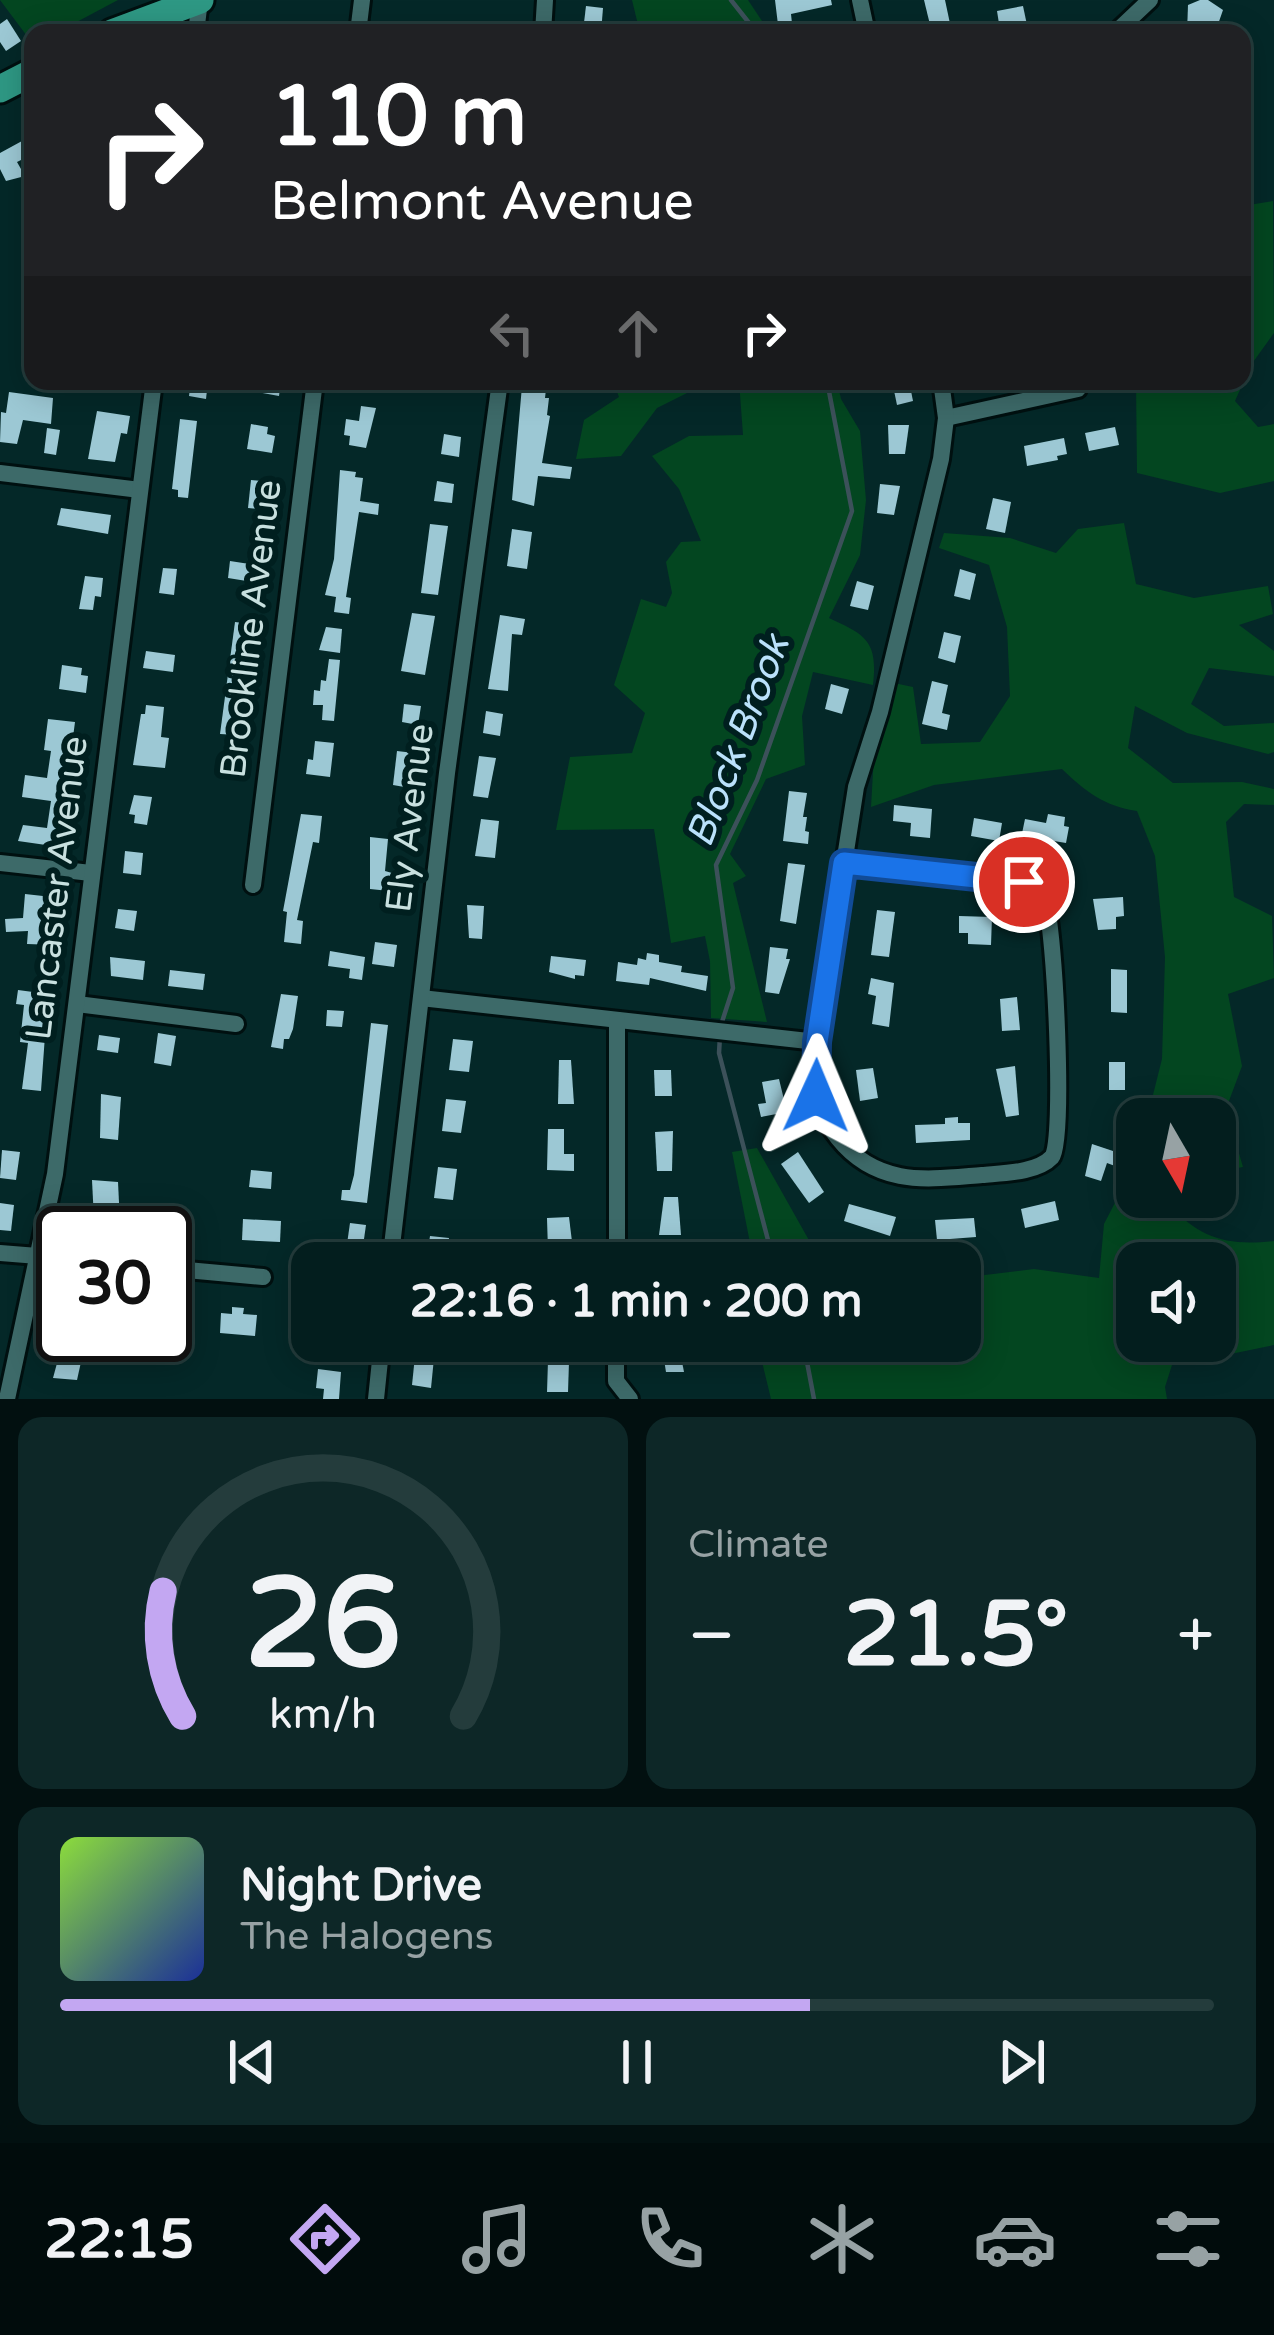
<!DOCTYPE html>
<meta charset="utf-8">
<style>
:root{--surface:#031e1e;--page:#0d2727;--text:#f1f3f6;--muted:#97a2a4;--line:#243c3c;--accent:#c3a7f2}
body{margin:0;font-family:"Varela Round",sans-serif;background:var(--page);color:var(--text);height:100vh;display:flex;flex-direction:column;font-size:45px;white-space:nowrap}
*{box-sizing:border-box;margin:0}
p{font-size:39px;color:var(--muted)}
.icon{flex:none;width:66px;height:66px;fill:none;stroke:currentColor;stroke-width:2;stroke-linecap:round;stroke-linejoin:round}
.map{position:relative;height:1399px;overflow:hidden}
.panel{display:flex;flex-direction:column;gap:18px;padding:18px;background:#021010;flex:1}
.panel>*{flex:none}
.banner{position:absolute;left:24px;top:24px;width:1227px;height:366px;border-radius:24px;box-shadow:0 6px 30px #0003,0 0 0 3px var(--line);background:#202124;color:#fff;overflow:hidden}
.needle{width:78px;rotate:171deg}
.tools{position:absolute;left:1116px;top:1098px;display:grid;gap:24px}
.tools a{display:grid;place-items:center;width:120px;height:120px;border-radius:24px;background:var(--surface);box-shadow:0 6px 30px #0003,0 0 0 3px var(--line);font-size:60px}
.speed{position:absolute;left:36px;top:1206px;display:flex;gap:24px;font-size:60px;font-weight:700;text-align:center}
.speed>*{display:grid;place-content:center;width:156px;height:156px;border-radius:50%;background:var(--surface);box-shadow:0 6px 30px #0003,0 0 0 3px var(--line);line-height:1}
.speed .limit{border:6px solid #111;border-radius:18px;background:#fff;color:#111}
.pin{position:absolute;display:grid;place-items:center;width:102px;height:102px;color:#fff;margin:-51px;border:6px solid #fff;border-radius:50%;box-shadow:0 3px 12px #0007}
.me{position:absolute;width:132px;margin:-66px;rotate:1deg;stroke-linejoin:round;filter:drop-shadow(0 0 9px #0008)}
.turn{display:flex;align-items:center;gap:42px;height:252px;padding:0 48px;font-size:54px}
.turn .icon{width:156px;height:156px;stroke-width:2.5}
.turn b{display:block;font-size:84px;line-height:102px}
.lanes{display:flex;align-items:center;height:114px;padding:0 48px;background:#0003;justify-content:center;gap:60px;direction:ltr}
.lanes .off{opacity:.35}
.big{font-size:90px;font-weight:700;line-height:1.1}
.panel .tile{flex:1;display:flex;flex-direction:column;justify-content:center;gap:18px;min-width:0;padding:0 42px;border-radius:24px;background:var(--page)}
.panel .dial{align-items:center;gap:0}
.dial svg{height:312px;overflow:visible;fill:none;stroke:var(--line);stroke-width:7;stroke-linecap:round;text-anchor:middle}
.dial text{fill:var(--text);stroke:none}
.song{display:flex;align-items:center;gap:36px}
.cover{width:144px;height:144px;border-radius:18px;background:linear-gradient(135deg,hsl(90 70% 55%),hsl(230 70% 35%))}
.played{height:12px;border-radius:6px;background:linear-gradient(90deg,var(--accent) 65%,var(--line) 65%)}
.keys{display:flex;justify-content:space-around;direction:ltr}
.heat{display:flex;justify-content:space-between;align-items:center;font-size:66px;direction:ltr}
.panel .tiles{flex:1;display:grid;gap:18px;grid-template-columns:1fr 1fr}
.tile:last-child{grid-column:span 2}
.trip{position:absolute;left:291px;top:1242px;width:690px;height:120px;border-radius:24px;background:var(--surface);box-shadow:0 6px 30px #0003,0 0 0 3px var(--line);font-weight:700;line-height:120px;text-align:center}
.dock{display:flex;height:192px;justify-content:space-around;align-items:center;background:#010c0c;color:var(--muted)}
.dock .icon{width:84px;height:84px}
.dock .current{color:var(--accent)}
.dock b{font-size:54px;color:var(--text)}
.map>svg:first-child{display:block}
.green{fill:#034620;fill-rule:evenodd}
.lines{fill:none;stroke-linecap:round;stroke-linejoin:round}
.stream{stroke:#3c515a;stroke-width:4.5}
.building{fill:#9cc8d4}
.street-casing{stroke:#001010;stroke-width:22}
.primary-casing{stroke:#001010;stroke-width:33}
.street{stroke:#3d6a69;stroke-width:16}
.primary{stroke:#2e9884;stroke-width:27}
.route-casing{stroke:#114b97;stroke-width:30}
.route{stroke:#1a73e8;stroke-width:21}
.labels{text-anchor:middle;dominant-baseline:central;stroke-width:12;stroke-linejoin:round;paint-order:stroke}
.street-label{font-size:36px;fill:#c8e0df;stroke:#001f1f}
.water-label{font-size:39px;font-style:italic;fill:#bae1fb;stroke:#001f1f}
</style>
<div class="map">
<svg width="1274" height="1399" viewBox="0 0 1274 1399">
<rect width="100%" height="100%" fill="#042828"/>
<!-- green -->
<g class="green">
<path d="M0,0H118L56,33H33V44Z"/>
<path d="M632,0H748L770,33H640Z"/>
<path d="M1273,201L1274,333L1251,365L1235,401L1258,427L1274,424V481L1220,493L1137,473L1136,381H1242V206Z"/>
<path d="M613,381H711L657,408L621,456L576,459L584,420L619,397Z"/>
<path d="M739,381H837L841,399L860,431L866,500L860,555L829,618C866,635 878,641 873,685L813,672L802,716L805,765L766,779L730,854L746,876L733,883L767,1022L711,1018L710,961L705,936L671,943L654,829L556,830L570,757L632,753L645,713L614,685L641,599L666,607L672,593L666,562L681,542L701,541L679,489L652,456L689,436L743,435Z"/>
<path d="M1124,523L1136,584L1194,598L1268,586L1273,614L1239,625L1274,651V676L1209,668L1191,704L1224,726L1274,723V752L1268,754L1187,733L1135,706L1128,748L1173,783L1242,782L1274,789V805L1244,804L1226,822L1234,897L1272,916L1274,978L1228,994L1242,1066L1226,1109L1243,1167L1215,1172V1119H1147L1162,1059L1165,957L1155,856L1137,811C1104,806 1086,792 1062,769L934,785L871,807L874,755L894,683L913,687L921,744L980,742L1010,696L1007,627L989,565L939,548L944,533L1010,538L1056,553L1078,529Z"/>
<path d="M757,1148L810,1242L849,1263H754L732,1152Z"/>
<path d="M1137,1160V1197H1170L1168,1204C1201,1239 1227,1246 1274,1241V1345L1221,1356L1179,1343L1165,1387L1167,1399H771L757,1341H960V1278L1034,1269L1099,1278L1104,1224ZM1137,1263H1215V1341H1137Z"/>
</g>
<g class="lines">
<!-- stream -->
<g class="stream">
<path d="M731,0L757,33"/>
<path d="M721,1025L733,988L716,865L757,780L852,511L827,381"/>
<path d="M720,1036L719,1053L774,1263"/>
<path d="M803,1341L814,1399"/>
</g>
</g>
<!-- building -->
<g class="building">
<path d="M775,0H831L832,5L791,14L793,33H779Z"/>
<path d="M924,0H945L952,33H932Z"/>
<path d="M1200,0H1208L1223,10L1215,33H1187L1188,5Z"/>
<path d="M586,6L603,8L601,33L583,31Z"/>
<path d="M1023,6L1027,25L1000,30L997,11Z"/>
<path d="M7,19L21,41L6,51L0,42V24Z"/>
<path d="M33,135V154L17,162L25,176L6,181L0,169V153Z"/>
<path d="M191,381H208L206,399L189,396Z"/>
<path d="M259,381H281L279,396L257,392Z"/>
<path d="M892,381H909L913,401L897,405Z"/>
<path d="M522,386L546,389L545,398H549L547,415L550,416L542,463L572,467L570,479L538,476L534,506L512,500Z"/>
<path d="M9,392L53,398L51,424L23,420L17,444L0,442L1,412L6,413Z"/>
<path d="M361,406L376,408L366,448L349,445L350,436L344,435L346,419L359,421Z"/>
<path d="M97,411L130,416L127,434L121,433L115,462L88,459Z"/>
<path d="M180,419L197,421L188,498L178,497V490L172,489Z"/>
<path d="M251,424L268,427L267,434L275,436L272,453L247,449Z"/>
<path d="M888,425H909L905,454H889Z"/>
<path d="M1115,427L1119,445L1089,451L1085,433Z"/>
<path d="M47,428L60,430L56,455L44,453Z"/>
<path d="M444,434L461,437L459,457L441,454Z"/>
<path d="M1064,438L1067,454L1057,456L1058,460L1027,466L1024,446Z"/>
<path d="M340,470L356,472L355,477L363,478L360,501L379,504L378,515L359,512L346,597L351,598L349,614L334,612L336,597L325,595L334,559Z"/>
<path d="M251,480L272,482L269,510L248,508Z"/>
<path d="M437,481L454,484L452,503L434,501Z"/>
<path d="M880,484L900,486L894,515L877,513Z"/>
<path d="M993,498L1011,502L1005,533L986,529Z"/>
<path d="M61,508L111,515L108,534L57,525Z"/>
<path d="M430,524L448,526L438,595L421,593Z"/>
<path d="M512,529L532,532L527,569L507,566Z"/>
<path d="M230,561L269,567L266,584L228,578Z"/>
<path d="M163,568L177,569L174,595L159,593Z"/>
<path d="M960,569L976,574L970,600L954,596Z"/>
<path d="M85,576L103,578L101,597L95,596L93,610L79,609Z"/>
<path d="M857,581L874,586L868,610L850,606Z"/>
<path d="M412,613L435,616L425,675L401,671Z"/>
<path d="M500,615L525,619L522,635L512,634L508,691L488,689Z"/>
<path d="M235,622L251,624L237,735L220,734Z"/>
<path d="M326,627L342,629L340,653L319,650Z"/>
<path d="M944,632L961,636L955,663L938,658Z"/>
<path d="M146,651L175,655L173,672L143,668Z"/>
<path d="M329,659L340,660L334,721L322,720L323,705H313L314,690L320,691L321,680L326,681Z"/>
<path d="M62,665L82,668L81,675L88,676L86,693L59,689Z"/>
<path d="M932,681L948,685L942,713L950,715L947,730L922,724Z"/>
<path d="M831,684L849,689L842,714L825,709Z"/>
<path d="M404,704L421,706L418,725L402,722Z"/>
<path d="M146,705L164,707L161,737L169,738L165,768L133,765L141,714H145Z"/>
<path d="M486,711L503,714L500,736L483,733Z"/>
<path d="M48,719L75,722L69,768L73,769L68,802L72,803L70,820L64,819L60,847L18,841L23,825L47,828L51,801L22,797L25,775L47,778L51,751L44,750Z"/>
<path d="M315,741L334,743L330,777L306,774L308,759L313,760Z"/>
<path d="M397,751L414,753L410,788L393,785Z"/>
<path d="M479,756L496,758L488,798L473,796Z"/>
<path d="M789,791L807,793L803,817H807L805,831L809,832L808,844L783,841Z"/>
<path d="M134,795L152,797L147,825L134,823L135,815L129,814Z"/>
<path d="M894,805L932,809L930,838L910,836L911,823L893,821Z"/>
<path d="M301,814L322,816L319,843L313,842L297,920L303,921L301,944L284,942L287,912L283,911Z"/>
<path d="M1048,814L1065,817L1064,826L1069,827L1066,843L1048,840H1033L1031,845L1020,843L1025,819L1046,823Z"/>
<path d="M974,818L1002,823L999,841L971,836Z"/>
<path d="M481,819L499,821L495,858L475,856Z"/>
<path d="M370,837L388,839L385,871L406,877L405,888H399V892L370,889Z"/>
<path d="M125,851L143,853L141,875L123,873Z"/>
<path d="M788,863L805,865L796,924L780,921Z"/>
<path d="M25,894L61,898L56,945L27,944L28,931L6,932L5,919L23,918Z"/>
<path d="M1123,897L1124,916L1116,917V929L1098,930L1093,899Z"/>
<path d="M467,905L484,906L482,939L469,938Z"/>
<path d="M118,909L137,911L134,931L115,928Z"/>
<path d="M877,910L895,912L889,957L871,955Z"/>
<path d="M959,916L992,917L991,945L968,944V933H959Z"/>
<path d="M375,942L397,945L394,967L372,964Z"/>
<path d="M770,947L788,949L786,959H790L779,994L765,992Z"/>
<path d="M330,951L365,957L362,980L349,978L350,969L328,966Z"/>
<path d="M647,953L659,955V962L682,966L681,972L708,976L706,991L650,978L649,985L616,981L618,962L637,965L638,958L646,960Z"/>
<path d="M551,956L586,960L584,976L575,975V979L549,972Z"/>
<path d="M110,957L145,961L143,980L111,976Z"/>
<path d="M1111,969L1127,970V1013L1111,1012Z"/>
<path d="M170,970L205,974L203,990L168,986Z"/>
<path d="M871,978L894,983L889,1027L872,1024L876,996L868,994Z"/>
<path d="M18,990L48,994L41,1091L22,1089L28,1043L20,1042L24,1005L16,1004Z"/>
<path d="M281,994L298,996L293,1029L289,1039H284L283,1049L271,1047Z"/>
<path d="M1017,997L1020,1030L1002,1031L1000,999Z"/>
<path d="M327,1010L344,1011L342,1027L326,1026Z"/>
<path d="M371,1023L388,1025L367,1203L341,1200L342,1190H350L354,1175Z"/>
<path d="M158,1033L176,1036L171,1066L154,1063Z"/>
<path d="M99,1035L120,1038L118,1053L97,1050Z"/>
<path d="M453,1039L473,1041L469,1072L449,1070Z"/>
<path d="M559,1060H571L574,1104H558Z"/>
<rect x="1109" y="1062" width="16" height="28"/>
<path d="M1015,1066L1019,1115L1006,1117L996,1069Z"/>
<path d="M873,1068L878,1098L860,1101L856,1070Z"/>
<path d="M654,1070H671L672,1096H655Z"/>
<path d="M779,1079L787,1112L761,1117L758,1104L766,1103L762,1082Z"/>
<path d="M101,1094L121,1097L118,1140L100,1138Z"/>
<path d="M446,1099L466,1101L461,1133L442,1131Z"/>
<path d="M958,1117V1123H970V1140L916,1143L915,1125L945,1124V1118Z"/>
<path d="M548,1129H564V1154H574V1171L547,1170Z"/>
<path d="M673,1131L672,1171H657L655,1132Z"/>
<path d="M1092,1144L1119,1153L1115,1166L1107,1163L1101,1181L1085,1176Z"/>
<path d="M2,1150L20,1152L16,1180L0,1178Z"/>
<path d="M798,1152L824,1192L809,1203L781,1164Z"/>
<path d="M438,1167L457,1169L453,1200L434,1198Z"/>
<path d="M251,1170L272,1172L271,1189L249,1187Z"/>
<path d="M92,1180L118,1182L120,1223L94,1220Z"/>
<path d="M664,1197H678L681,1235H659Z"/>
<path d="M1055,1201L1059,1220L1025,1228L1021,1209Z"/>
<path d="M0,1203L14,1205L11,1231L0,1230Z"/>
<path d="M849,1204L896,1217L890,1236L844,1221Z"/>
<path d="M144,1206L170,1208L169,1231H154V1223H143Z"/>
<path d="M569,1217L573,1250L548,1251L547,1218Z"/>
<path d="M974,1218L976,1237L937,1240L935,1220Z"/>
<path d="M243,1219L281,1221L280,1242L242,1240Z"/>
<path d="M350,1223L366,1225L363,1246L347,1244Z"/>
<path d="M430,1236L449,1238L446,1263H426Z"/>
<path d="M232,1307L244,1308L243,1314L257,1315L255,1336L220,1333L221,1313L232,1314Z"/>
<path d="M165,1309L195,1315L193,1334L165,1331Z"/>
<path d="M63,1341L85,1344L77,1380L53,1378Z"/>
<path d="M661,1341H678L684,1372H666Z"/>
<path d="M415,1356L434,1358L431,1388L412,1385Z"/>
<path d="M548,1361L569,1362L568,1392H547Z"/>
<path d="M318,1369L341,1372L339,1399H323L324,1389L316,1388Z"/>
</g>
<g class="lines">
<defs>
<g id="street">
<path d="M860,0L867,33"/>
<path d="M196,33L200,0"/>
<path d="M358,33L362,0"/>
<path d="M543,33L545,0"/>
<path d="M1115,33L1150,0"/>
<path d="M946,418L1078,389"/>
<path d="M0,473L140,490"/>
<path d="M0,863L91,873"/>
<path d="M844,864L1008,879C1025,882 1037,886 1045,902C1055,925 1065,1143 1052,1157C1037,1173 1003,1173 982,1175C956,1177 925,1181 900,1176C849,1166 815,1121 814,1071Z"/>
<path d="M844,864L856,787L880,712L941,459L946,418L941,381"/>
<path d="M253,885L315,381"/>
<path d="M421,998L817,1042"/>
<path d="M77,1004L236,1024"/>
<path d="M0,1253L63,1258"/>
<path d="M390,1263L447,773L500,381"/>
<path d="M617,1263V1020"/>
<path d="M165,1268L263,1277"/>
<path d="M616,1341V1381L630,1399"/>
<path d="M7,1399L55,1174L154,381"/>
<path d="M376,1399L382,1341"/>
</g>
<g id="primary">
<path d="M112,33L200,0"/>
<path d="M0,89L33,72"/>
</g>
</defs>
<!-- street casing -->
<use href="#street" class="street-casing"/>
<!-- primary casing -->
<use href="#primary" class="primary-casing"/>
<!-- street -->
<use href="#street" class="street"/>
<!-- primary -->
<use href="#primary" class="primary"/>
</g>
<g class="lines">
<defs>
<path id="route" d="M816,1096L817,1042L844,863L1024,882"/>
</defs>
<!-- route casing -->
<use href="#route" class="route-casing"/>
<!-- route -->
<use href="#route" class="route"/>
</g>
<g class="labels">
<!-- street labels -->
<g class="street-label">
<text transform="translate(251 629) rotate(-83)">Brookline Avenue</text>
<text transform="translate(410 818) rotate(-83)">Ely Avenue</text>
<text transform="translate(57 888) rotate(-83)">Lancaster Avenue</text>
</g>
<!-- water labels -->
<g class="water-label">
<text transform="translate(738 741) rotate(-69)">Block Brook</text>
</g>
</g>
</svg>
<div class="tools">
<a><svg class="needle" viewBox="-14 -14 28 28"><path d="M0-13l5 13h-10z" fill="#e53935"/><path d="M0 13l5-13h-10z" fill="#97a2a4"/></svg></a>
<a><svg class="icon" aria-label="sound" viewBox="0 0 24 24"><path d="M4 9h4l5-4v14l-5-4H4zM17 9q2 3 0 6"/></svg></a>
</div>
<div class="speed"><div class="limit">30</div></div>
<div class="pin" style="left:1024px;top:882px;background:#d93025"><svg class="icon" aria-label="arrive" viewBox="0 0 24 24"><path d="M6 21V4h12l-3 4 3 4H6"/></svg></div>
<svg class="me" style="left:816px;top:1096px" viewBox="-20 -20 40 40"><path d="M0-17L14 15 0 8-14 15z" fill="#1a73e8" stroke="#fff" stroke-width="4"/></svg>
<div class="trip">22:16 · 1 min · 200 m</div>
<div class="banner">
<div class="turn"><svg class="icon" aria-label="right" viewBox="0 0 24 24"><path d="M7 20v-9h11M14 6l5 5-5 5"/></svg><div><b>110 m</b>Belmont Avenue</div></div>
<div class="lanes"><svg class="icon off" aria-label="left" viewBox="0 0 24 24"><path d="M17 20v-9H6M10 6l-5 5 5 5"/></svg><svg class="icon off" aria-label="ahead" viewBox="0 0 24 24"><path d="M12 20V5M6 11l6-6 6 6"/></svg><svg class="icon" aria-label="right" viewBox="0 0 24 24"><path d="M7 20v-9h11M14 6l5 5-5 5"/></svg></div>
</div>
</div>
<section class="panel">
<div class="tiles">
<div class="tile dial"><svg viewBox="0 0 100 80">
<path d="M14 69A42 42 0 1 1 86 69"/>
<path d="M14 69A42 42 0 0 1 9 37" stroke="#c3a7f2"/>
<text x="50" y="56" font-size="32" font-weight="700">26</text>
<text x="50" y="72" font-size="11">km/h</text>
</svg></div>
<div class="tile"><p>Climate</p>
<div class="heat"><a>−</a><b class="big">21.5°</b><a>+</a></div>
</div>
<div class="tile">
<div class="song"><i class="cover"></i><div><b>Night Drive</b><p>The Halogens</p></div></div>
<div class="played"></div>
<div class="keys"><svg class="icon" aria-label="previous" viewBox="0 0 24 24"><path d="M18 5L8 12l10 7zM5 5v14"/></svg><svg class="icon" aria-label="pause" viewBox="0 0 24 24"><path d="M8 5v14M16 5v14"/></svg><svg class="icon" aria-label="next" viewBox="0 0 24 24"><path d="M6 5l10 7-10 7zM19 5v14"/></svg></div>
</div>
</div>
</section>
<nav class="dock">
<b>22:15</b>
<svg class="icon current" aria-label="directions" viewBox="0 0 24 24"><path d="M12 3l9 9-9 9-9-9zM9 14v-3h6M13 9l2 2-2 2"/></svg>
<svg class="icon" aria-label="music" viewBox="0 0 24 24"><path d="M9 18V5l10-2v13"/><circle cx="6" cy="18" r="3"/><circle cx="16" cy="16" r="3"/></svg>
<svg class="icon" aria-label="phone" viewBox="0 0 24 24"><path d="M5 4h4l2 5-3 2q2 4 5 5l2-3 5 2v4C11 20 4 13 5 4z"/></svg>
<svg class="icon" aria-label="climate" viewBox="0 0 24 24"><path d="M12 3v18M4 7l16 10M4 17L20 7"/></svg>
<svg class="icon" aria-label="car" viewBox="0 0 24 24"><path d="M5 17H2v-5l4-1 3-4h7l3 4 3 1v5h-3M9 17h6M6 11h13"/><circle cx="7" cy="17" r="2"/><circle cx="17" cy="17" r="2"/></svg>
<svg class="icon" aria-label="filters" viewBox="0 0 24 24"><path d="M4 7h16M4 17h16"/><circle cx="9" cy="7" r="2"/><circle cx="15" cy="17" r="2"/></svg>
</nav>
